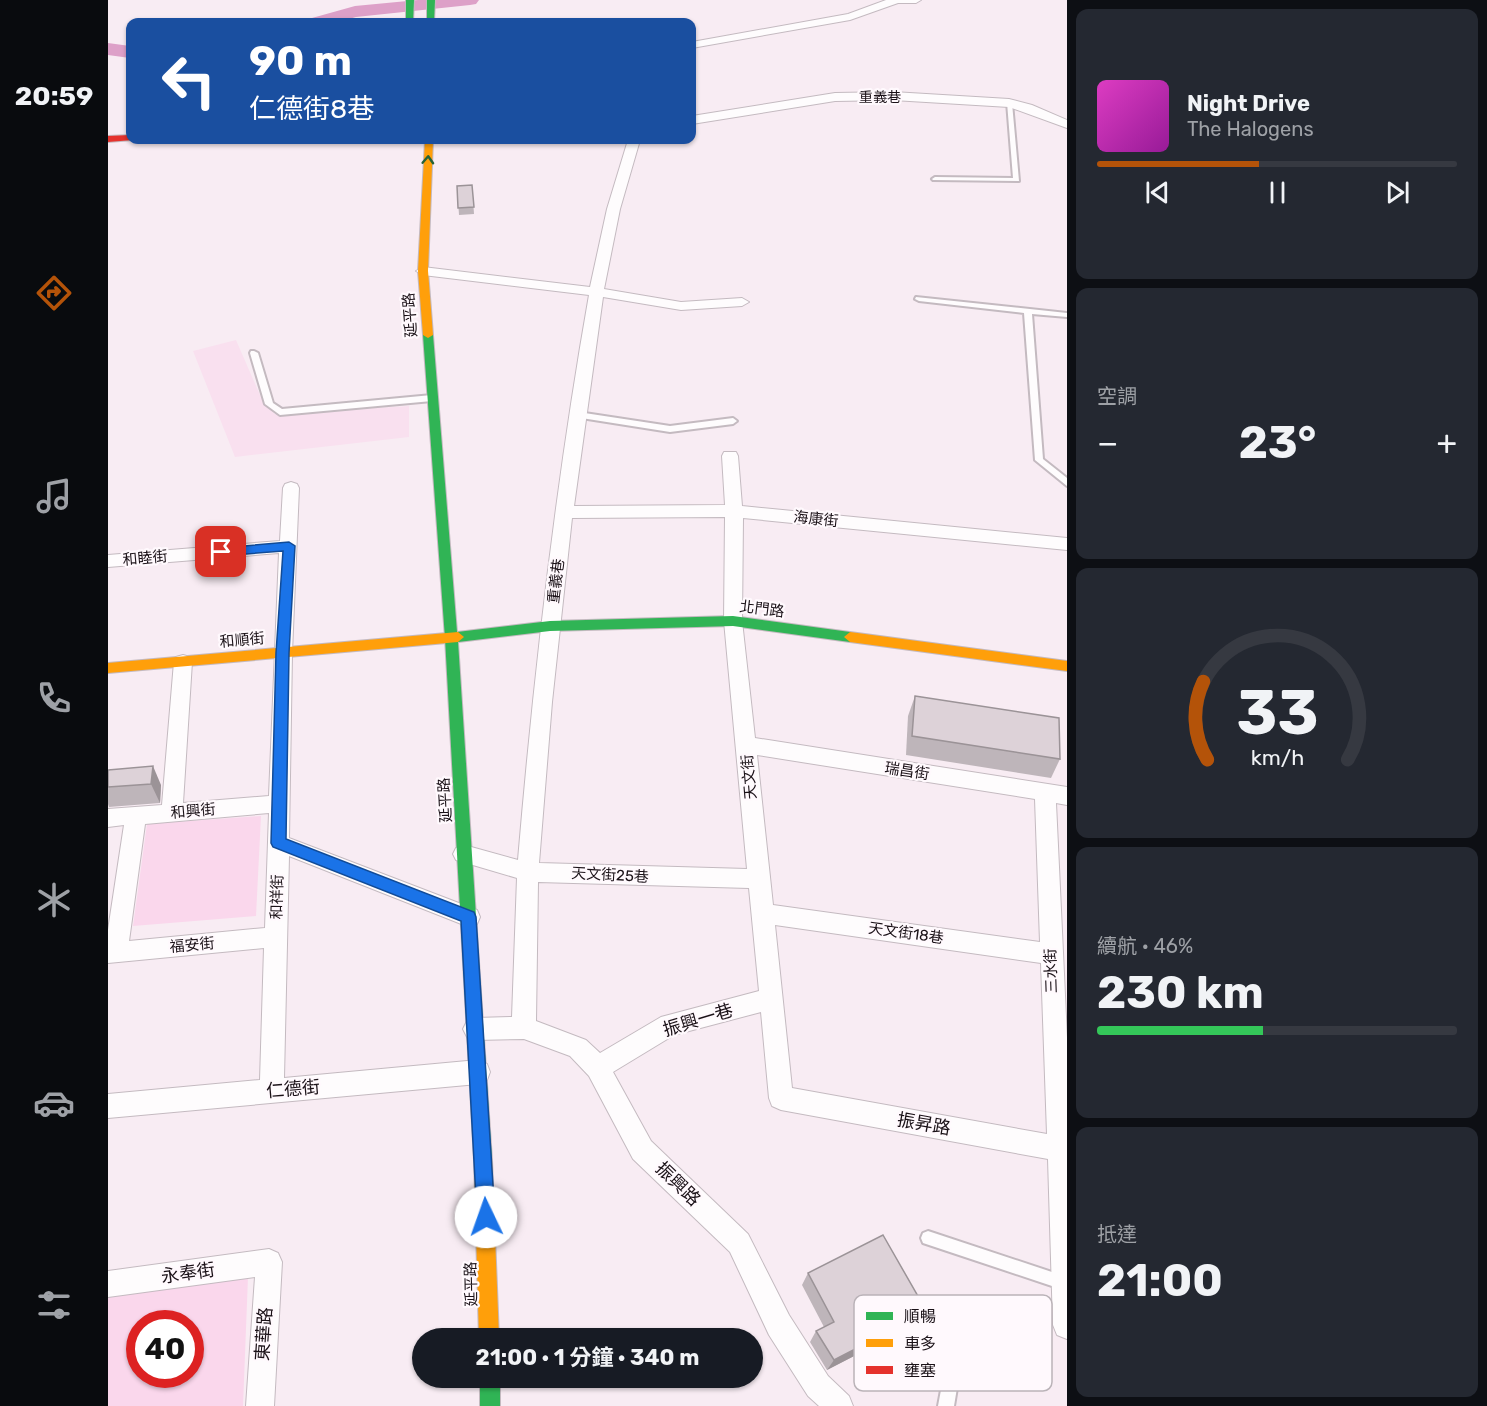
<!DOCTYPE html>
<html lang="zh-TW">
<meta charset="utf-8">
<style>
:root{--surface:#171b24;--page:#242831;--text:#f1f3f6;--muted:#9ea1a6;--line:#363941;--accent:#b45309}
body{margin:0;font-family:Rubik,"Noto Sans TC",sans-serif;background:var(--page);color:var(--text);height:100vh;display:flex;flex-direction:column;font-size:22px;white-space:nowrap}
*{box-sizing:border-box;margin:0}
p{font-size:20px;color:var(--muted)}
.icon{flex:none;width:33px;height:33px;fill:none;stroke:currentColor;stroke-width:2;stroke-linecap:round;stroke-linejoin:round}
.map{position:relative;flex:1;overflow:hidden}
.drawer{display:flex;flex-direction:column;gap:9px;padding:9px;background:#0d0f14;width:420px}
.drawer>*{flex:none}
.guide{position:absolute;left:18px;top:18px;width:570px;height:126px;border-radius:12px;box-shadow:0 2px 4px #0004;background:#1a4fa0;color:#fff;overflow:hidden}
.speed{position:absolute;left:18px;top:1310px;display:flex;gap:12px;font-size:30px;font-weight:700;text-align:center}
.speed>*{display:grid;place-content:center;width:78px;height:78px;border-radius:50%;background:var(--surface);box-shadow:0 2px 4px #0004;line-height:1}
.speed .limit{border:9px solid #d22;background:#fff;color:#111}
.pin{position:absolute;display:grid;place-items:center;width:51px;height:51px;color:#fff;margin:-26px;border-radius:12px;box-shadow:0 3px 9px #0006}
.me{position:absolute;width:66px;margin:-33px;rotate:357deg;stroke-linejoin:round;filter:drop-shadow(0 0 4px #0008)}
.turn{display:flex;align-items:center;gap:21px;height:126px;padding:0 24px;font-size:27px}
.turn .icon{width:78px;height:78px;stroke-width:2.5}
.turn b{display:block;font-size:42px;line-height:51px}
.big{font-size:45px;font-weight:700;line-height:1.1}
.drawer .widget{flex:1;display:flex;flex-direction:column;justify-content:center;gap:9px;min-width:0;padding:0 21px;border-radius:12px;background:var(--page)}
.drawer .dial{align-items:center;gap:0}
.dial svg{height:156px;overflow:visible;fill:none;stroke:var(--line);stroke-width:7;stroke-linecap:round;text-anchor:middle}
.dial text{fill:var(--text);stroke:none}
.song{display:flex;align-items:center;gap:18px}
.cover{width:72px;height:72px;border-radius:9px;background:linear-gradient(135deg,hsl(310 70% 55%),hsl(300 70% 35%))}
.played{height:6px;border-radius:3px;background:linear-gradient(90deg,var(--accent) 45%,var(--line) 45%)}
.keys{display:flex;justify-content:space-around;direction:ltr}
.heat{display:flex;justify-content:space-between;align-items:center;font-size:33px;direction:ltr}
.charge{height:9px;border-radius:4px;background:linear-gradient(90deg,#34c759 46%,var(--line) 0)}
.trip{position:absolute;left:304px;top:1328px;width:351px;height:60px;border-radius:30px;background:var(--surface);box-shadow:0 2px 4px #0004;font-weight:700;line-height:60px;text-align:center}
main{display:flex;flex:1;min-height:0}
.menu{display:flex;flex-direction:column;width:108px;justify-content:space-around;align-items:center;background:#090b0e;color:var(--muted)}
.menu .icon{width:42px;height:42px}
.menu .selected{color:var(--accent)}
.menu b{font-size:27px;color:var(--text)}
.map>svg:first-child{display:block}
.built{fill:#f9e0ef}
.green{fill:#fad7ec;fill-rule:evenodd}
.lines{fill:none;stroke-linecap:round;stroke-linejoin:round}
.river{fill:#dda0c8;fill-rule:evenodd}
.lane-casing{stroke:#c4bac0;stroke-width:4}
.street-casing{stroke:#c4bac0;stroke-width:2}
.fast-casing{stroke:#c4bac0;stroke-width:2}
.slow-casing{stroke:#c4bac0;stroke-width:2}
.jam-casing{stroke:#c4bac0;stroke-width:2}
.lane{fill:#fefcfd;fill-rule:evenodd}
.street{fill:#fefcfd;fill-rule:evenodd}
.fast{fill:#30b455;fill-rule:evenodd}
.slow{fill:#ff9f0a;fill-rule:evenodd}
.jam{fill:#e5322d;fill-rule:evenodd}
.wall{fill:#beb5ba}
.shaded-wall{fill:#9b9397}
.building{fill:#ddd2d8;stroke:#9b9397;stroke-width:1.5}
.oneway{stroke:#256236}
.route{fill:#1a73e8;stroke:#114b97;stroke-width:1.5}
.labels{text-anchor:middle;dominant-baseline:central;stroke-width:4.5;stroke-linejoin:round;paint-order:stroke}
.far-street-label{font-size:14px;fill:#1a1117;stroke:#fff9fd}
.street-label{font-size:15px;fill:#1a1117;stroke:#fff9fd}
.near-street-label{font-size:18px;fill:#1a1117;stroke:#fff9fd}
.key{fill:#fff9fd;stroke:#bab3b8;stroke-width:1.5}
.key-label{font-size:16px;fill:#1a1117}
</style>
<main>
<nav class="menu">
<b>20:59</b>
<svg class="icon selected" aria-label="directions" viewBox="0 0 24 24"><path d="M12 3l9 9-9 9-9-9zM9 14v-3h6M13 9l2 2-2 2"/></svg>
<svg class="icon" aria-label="music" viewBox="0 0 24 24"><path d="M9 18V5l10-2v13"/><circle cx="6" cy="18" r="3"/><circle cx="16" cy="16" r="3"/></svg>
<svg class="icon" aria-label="phone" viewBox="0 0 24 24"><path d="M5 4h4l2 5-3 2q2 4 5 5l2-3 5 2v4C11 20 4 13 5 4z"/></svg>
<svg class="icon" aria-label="climate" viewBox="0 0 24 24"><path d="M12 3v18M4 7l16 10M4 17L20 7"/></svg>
<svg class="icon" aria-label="car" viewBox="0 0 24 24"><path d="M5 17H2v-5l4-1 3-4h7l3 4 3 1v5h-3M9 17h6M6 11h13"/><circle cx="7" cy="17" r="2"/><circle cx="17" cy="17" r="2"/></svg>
<svg class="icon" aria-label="filters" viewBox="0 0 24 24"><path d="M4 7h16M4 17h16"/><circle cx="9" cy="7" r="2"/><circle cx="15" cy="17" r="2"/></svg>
</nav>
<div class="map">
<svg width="959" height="1406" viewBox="0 0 959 1406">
<rect width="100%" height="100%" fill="#f8ecf3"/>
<!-- built -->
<path class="built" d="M128,340L155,402L167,414L301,406V437L127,457L85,351Z"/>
<!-- green -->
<g class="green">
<path d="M153,816L148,916L25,926L39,824Z"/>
<path d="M140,1277L135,1406H0V1295ZM32,1323H82V1374H32Z"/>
</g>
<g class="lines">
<!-- river -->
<g class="river">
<path d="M310,0H371L368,4L362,5L248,17L230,22H202L204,18L247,6Z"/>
<path d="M0,43L22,46V58L0,55Z"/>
</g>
<defs>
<g id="lane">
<path d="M899,102L904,103L911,181L825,180L824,179L827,177L905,178Z"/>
<path d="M808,297L959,313V317L924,314L935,459L959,478V486L927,460L916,313L811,301L807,299Z"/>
<path d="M143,351H146L150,353L165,403L174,409L324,395L328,398L324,401L172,415L157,404L142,353Z"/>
<path d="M470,412L562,426L625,418L629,421L625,424L562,432L467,417L466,415Z"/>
<path d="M820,1231L959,1277V1289L956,1290L815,1243L813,1238L815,1233Z"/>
<path d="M854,1308L859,1310L861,1315L846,1406H830L847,1315L849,1310Z"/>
</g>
<g id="street">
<path d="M778,0H813L808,3H790L742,20L584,48V42L740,14Z"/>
<path d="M785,92L901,99L924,105L959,120V128L901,107L785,100L727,101L584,124V116L727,93Z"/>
<path d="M520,140H532L512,209L496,289L573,302L634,298L641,302L634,306L573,310L495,297L466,506L617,505L614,456L616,452H628L630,456L634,506L959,538V550L635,518L634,621L647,738L959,787V805L948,803L959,1038V1339L949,1335L945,1325L940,1159L673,1110L664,1106L661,1098L653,1012L566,1035L505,1072L543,1141L640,1234L681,1315L720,1376L741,1396L745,1406H711L700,1396L661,1335L622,1252L525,1159L481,1076L462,1056L416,1039L367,1040L359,1037L355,1029L359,1021L367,1018L404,1017L409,878L348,860L345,854L348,848L356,845L410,860C426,671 448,482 481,295L315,275L308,271L315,267L482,287L499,209ZM617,517L616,621L639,869L431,863L444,702L464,518ZM649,755L927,799L932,942L665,905ZM430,882L641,888L651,991L553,1017L492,1053L478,1040L428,1021ZM667,925L933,963L939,1134L684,1088Z"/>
<path d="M183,482L189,484L191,488L184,653L181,838L369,910L372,917L369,924L361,927L181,856L176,1078L370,1060L379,1064L382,1072L379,1080L370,1084L0,1118V1094L152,1080L156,948L0,963V930L16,825L0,827V809L54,805L66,662L68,657L75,655L82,657L84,662L75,803L161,796L171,553L0,567V555L172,541L175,488L177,484ZM161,813L157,928L21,941L37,824Z"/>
<path d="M161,1249L170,1253L174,1262L166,1406H138L147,1277L0,1297V1271Z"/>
</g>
<g id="fast">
<path d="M298,0H306L305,22H298Z"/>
<path d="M319,0H327L326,22H319Z"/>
<path d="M320,332L325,335L349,632L442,621L625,616L742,632L748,637L742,642L625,626L442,631L350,642L384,1160L381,1166L375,1169L369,1166L366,1160L337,638L315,335Z"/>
<rect x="372" y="1377" width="20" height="29"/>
</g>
<g id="slow">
<path d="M317,140H325L320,271L325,335L320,338L315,335L310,271Z"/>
<path d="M350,632L356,637L350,642L0,673V663Z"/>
<path d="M742,632L959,661V671L742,642L736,637Z"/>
<path d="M375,1151L381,1154L384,1160L391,1338H371L366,1160L369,1154Z"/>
</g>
<path id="jam" d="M22,135V140H25L0,142V136Z"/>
</defs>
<!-- lane casing -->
<use href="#lane" class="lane-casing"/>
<!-- street casing -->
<use href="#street" class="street-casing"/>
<!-- fast casing -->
<use href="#fast" class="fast-casing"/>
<!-- slow casing -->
<use href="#slow" class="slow-casing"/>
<!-- jam casing -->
<use href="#jam" class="jam-casing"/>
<!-- lane -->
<use href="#lane" class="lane"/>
<!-- street -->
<use href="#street" class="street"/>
<!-- fast -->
<use href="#fast" class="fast"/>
<!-- slow -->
<use href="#slow" class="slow"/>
<!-- jam -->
<use href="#jam" class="jam"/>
</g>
<!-- wall -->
<g class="wall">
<path d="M364,185L366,214L351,215L349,186Z"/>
<path d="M807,696L952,759L943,778L798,755L800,716Z"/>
<path d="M0,770L53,785L52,803L1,807L0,804Z"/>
<path d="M700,1273L810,1323L719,1370L702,1342L708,1331L716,1327L694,1285Z"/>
</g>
<!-- shaded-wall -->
<g class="shaded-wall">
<path d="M45,766L53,785L52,803L43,784Z"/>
<path d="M819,1312L810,1323L719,1370L726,1360Z"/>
</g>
<!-- building -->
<g class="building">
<path d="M364,185L366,207L350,208L349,186Z"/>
<path d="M807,696L951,718L952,759L804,736Z"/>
<path d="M45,766L43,784L0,787V770Z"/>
<path d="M775,1235L819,1312L726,1360L708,1331L726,1322L700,1273Z"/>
</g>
<!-- one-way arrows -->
<defs><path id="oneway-chevron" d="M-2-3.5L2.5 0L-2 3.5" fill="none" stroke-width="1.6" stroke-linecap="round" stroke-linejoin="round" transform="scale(1.5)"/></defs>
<use class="oneway" href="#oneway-chevron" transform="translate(320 160) rotate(-87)"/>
<!-- route -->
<path class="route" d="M181,542L187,546L181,653L178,839L366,912L368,917L387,1217L384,1224L378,1226L372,1224L369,1217L353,921L165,847L163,843L168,653L175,551L113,556L107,552L113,548Z"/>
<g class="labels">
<!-- far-street labels -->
<g class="far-street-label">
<text x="772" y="97">重義巷</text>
</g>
<!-- street labels -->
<g class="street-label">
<text transform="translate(302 315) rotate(-94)">延平路</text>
<text transform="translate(708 519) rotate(6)">海康街</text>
<text transform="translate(37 558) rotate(-5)">和睦街</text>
<text transform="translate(448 581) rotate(-83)">重義巷</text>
<text transform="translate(654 609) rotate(7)">北門路</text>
<text transform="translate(134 640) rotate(-5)">和順街</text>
<text transform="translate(799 771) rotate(9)">瑞昌街</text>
<text transform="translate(641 777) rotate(-95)">天文街</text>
<text transform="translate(337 800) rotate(-93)">延平路</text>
<text transform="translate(85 811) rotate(-5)">和興街</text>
<text transform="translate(502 875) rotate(3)">天文街25巷</text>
<text transform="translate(169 897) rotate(-89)">和祥街</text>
<text transform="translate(798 933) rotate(8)">天文街18巷</text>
<text transform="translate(84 945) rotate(-5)">福安街</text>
<text transform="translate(943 971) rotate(-92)">三水街</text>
<text transform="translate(363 1284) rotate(-91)">延平路</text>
</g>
<!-- near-street labels -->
<g class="near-street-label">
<text transform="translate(590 1020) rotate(-17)">振興一巷</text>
<text transform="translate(185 1089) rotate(-5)">仁德街</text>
<text transform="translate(816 1124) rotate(10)">振昇路</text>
<text transform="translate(570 1184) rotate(44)">振興路</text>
<text transform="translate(80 1273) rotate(-8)">永奉街</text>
<text transform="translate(156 1334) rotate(-86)">東華路</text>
</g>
</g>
<!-- legend -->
<rect x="746" y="1295" width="198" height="96" rx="9" class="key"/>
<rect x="758" y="1312" width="27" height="8" fill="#30b455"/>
<rect x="758" y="1339" width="27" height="8" fill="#ff9f0a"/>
<rect x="758" y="1366" width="27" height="8" fill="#e5322d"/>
<g class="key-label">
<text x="796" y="1322">順暢</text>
<text x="796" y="1349">車多</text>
<text x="796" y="1376">壅塞</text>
</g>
</svg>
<div class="speed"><div class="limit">40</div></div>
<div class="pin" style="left:113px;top:552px;background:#d93025"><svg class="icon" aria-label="arrive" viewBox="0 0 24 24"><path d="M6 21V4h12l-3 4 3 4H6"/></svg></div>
<svg class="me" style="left:378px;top:1217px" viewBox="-20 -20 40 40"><circle r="19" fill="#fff"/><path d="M0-13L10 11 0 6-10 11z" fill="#1a73e8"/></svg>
<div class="trip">21:00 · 1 分鐘 · 340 m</div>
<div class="guide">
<div class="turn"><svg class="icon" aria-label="left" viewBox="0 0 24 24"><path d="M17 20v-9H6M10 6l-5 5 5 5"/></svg><div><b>90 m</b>仁德街8巷</div></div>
</div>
</div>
<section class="drawer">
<div class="widget">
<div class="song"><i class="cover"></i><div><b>Night Drive</b><p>The Halogens</p></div></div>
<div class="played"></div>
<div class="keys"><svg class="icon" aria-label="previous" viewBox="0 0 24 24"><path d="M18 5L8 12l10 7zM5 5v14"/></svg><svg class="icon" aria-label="pause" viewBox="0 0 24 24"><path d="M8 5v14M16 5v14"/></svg><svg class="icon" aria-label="next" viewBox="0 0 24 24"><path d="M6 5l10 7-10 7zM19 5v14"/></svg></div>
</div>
<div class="widget"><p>空調</p>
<div class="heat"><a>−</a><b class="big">23°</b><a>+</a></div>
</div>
<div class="widget dial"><svg viewBox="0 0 100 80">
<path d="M14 69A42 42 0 1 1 86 69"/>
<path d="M14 69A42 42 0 0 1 12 29" stroke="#b45309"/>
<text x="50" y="56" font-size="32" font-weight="700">33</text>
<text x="50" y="72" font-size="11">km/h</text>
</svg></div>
<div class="widget"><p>續航 · 46%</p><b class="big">230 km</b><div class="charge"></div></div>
<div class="widget"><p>抵達</p><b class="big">21:00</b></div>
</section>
</main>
